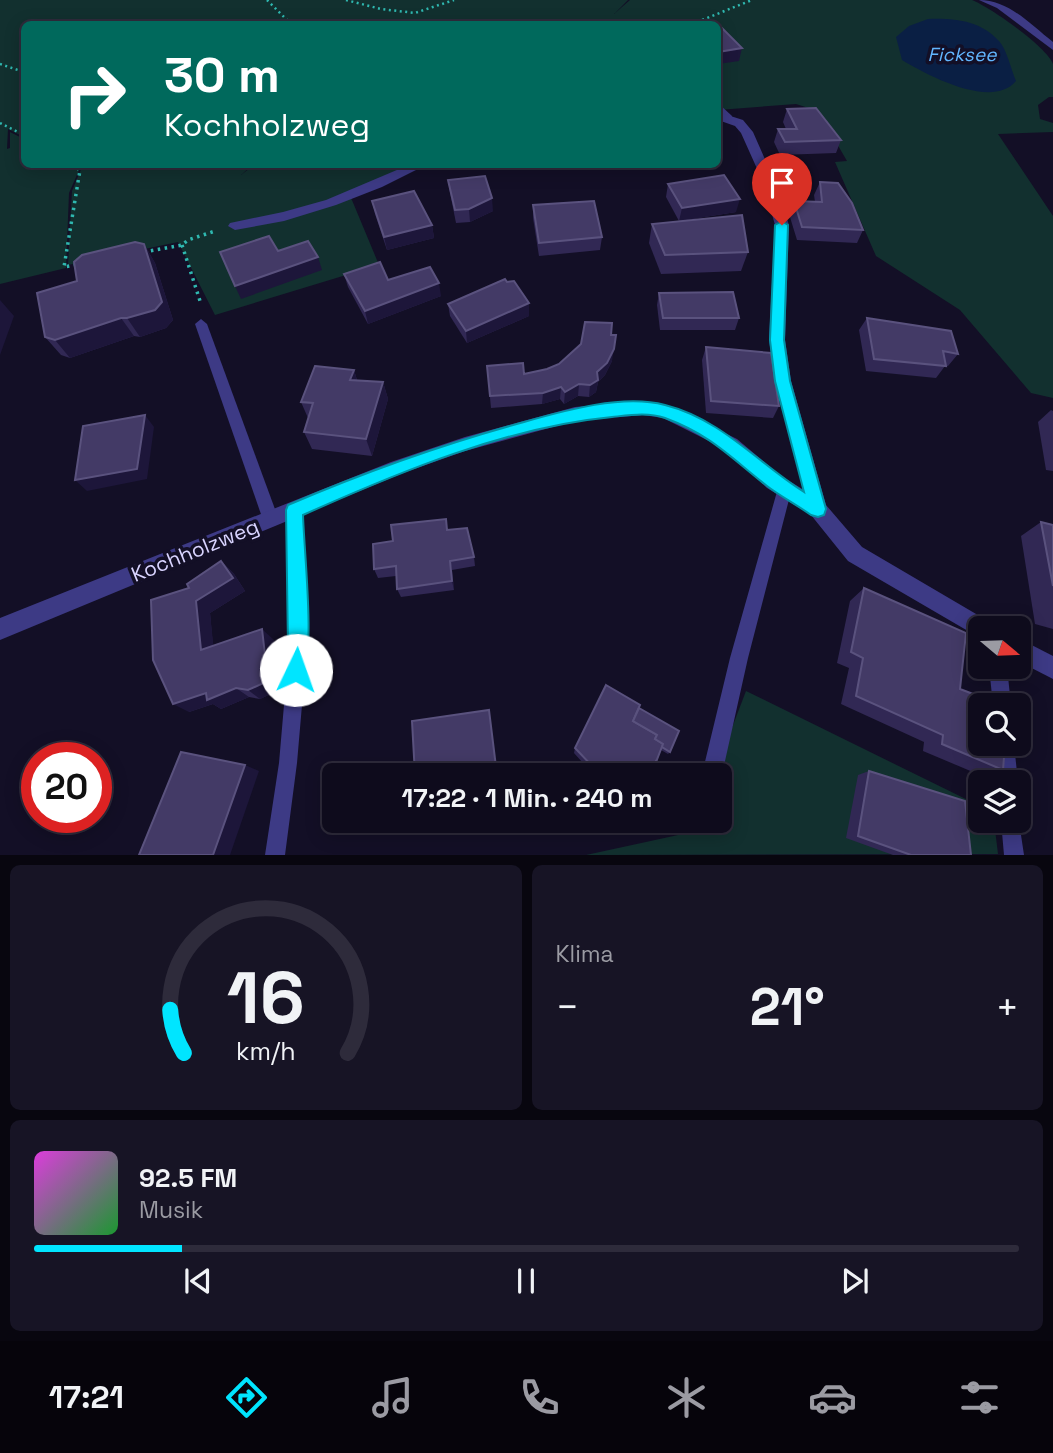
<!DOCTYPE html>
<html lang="de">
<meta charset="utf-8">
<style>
:root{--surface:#0e0b1c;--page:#171425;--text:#f1f3f6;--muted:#9b9ba3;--line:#2e2b3b;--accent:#00e5ff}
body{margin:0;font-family:"Space Grotesk",sans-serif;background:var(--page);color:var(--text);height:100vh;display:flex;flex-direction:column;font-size:26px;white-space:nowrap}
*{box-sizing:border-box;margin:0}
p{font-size:23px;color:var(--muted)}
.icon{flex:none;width:38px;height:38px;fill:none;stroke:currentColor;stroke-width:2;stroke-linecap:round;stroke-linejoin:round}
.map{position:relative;height:855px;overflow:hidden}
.side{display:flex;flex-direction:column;gap:10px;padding:10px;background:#08060f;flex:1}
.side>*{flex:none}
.guide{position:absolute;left:21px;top:21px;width:700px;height:147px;border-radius:10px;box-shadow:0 4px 18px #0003,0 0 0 2px var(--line);background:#00695c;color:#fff;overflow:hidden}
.needle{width:46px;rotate:109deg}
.buttons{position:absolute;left:968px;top:616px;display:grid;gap:14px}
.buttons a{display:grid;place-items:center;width:63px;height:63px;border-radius:10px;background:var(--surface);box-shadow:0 4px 18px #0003,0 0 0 2px var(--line);font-size:35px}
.speed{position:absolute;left:21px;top:742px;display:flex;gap:14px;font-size:35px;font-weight:700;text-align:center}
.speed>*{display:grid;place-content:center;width:91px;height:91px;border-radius:50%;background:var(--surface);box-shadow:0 4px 18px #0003,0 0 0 2px var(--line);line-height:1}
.speed .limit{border:10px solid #d22;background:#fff;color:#111}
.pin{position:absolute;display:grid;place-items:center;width:60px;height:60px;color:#fff;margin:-72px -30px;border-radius:50% 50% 50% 0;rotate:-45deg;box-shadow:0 0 7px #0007}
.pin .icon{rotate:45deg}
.me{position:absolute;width:77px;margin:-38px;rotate:3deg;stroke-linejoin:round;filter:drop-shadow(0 0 5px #0008)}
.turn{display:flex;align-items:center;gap:24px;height:147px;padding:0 28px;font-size:32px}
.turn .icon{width:91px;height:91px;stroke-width:2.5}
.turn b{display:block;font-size:49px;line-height:60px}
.big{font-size:52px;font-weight:600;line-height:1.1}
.side .card{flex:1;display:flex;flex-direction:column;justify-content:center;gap:10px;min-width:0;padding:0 24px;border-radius:10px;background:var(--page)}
.side .dial{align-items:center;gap:0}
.dial svg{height:182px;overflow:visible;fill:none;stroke:var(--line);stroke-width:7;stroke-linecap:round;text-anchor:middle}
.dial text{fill:var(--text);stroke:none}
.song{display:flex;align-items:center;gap:21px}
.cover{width:84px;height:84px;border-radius:10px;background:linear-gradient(135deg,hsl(300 70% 55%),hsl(130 70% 35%))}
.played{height:7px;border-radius:4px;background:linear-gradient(90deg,var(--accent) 15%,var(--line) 15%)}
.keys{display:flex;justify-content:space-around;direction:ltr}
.heat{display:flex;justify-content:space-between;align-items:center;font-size:38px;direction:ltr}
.side .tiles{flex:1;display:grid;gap:10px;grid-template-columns:1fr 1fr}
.card:last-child{grid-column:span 2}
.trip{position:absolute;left:322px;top:763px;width:410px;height:70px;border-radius:10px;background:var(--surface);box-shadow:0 4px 18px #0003,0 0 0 2px var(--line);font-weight:600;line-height:70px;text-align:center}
.tabs{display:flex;height:112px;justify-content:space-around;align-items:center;background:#06040b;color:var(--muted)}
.tabs .icon{width:49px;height:49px}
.tabs .selected{color:var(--accent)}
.tabs b{font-size:32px;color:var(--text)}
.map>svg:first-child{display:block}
.green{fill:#12302f}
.water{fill:#0a1f44}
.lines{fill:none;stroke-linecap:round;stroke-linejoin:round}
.path-far1{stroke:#2fb8b0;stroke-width:2.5;stroke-dasharray:2 3.5;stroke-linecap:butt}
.path{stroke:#2fb8b0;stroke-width:3.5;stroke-dasharray:2.5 4.5;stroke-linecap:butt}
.lane{fill:#3d3a85;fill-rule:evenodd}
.street{fill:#3d3a85;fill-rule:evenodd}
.wall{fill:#312854}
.shaded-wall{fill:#1d163a}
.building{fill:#433a66;stroke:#5a527e;stroke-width:2}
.route{fill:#00e5ff;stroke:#0095a6;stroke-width:2}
.labels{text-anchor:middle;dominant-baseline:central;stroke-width:7;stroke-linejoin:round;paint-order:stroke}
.far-water-label{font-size:19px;font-style:italic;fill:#62b6ff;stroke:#130f26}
.street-label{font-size:21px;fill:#d9d4ff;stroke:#130f26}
</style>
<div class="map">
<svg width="1053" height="855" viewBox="0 0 1053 855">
<rect width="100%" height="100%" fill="#130f26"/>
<!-- green -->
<g class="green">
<path d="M0,0H628L614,14L630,0H972C990,7 1047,47 1053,64C1053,73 1053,88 1053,97H1049L1038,105L1040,119L1053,123V132L998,134L1053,216V398L1031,393L960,310L876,256L835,162L847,161L818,111L796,104L718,110V24H24V137L8,129L7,149L10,148V132L24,139V164L73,165L80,168L69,193L66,268L0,284Z"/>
<path d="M77,165H252L241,175L254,165H411L349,193L379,265L215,315L178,242L68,265L72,191L82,167Z"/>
<path d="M746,691L980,806V821H994L998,854L586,855L692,832L696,821H719V775H714Z"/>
</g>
<!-- water -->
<path class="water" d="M928,19C953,18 980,20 999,41C1007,50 1011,69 1016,81C992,110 927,75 902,60L896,37L909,26Z"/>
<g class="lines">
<!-- path-far1 -->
<g class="path-far1">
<path d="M267,0L291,24"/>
<path d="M346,0L381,9L415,13L454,0"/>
<path d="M692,24L752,0"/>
<path d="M0,64L24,72"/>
<path d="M0,123L24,135"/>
</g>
<!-- path -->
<g class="path">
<path d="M71,164L80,170L64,267L80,264"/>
<path d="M182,245L201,304"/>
<path d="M144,252L182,245L188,240L215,231"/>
</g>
<!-- lane -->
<g class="lane">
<path d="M718,103L732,116V120H726L718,111Z"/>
<path d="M201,319L207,324L279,520L276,525L271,527L266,525L263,520L195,324Z"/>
<path d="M785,482L790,483L792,488L748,658L723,770L719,777L706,775L703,770L730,658L778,488L780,483Z"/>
<path d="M294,503L299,505L302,510L307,647L297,763L285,855H265L279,763L289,647L286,510L289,505Z"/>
<path d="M989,667H1007L1011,705H993Z"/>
<path d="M996,744H1014L1018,782H998Z"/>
<path d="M1018,815L1024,855H1004L1001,821H1018Z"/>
</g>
<!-- street -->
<g class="street">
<path d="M979,0C1009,0 1031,25 1053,42V50L997,8Z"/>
<path d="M718,112L743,120L753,132L775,182L789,225L785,340L791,381L826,505L862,547L988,621L991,628H980V638L848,561L811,515L767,488L725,449L663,418L643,415L575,421L465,451L403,473L0,640V618L391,462L465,437L575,407L643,401L670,406L737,439L781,476L804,490L775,381L769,340L775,225L763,182L741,133L735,126L718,120Z"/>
<path d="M411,164H428L382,187L336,205L284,221L235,230L228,226L230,223L283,212L326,200Z"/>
<path d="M1018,638L1053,656V679L1018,661Z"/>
</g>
</g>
<!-- wall -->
<g class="wall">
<path d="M787,109L841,140L836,153L780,155L774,142L778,129H786L783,122Z"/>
<path d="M448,180L493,211L470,222L456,223L450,193Z"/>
<path d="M820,182L863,230L857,243L797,240L789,214L794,201L815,202L814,195Z"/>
<path d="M668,184L736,212L679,221L666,197Z"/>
<path d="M372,201L432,225L434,238L387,250L375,214Z"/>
<path d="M533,205L602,237L600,250L539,256L533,218Z"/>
<path d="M652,224L748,252L741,271L661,274L649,243Z"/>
<path d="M144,244L155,263L173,320L166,328L140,337L134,336L70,358L61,355L45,337L77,281Z"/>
<path d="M344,274L388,280L441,296L368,324L348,287Z"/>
<path d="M659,293L739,318L735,330H660L657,305Z"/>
<path d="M448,304L529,316L467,343L450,316Z"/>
<path d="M867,318L958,354L948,366H945L936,378L866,371L859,330Z"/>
<path d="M611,335L612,361L605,375L598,382L596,392L589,397L578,396L564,404L560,399L542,404L491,408L487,366L524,374L547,369L559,364Z"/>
<path d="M706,347L779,406L773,418L706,413L702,360Z"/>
<path d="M354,370L357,380L383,382L388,399L372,456L312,449L304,432L308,418L301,402Z"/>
<path d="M1051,410L1053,411V471L1046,470L1038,422Z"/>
<path d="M1041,522L1053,525V629L1035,624L1021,536Z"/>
<path d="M448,530L474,557L475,566L452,570L454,590L401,597L397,589L396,576L378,578L374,569L393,541Z"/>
<path d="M221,561L234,574L245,591L210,613L213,646L274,640L279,690L260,699L249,697L221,709L213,704L189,712V588Z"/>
<path d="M864,588L960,689L1003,770L980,775L923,751L924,742L841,704L849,668L837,663L850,601Z"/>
<path d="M639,708L670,752L668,754L661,750L656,761L680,775H596L592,773L574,753L575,748Z"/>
<path d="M869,771L971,855H893L846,838L858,775Z"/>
</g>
<!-- shaded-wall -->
<g class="shaded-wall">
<path d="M742,48L739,61L718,64V52Z"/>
<path d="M492,198L493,211L470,222L469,209Z"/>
<path d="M740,199L736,212L679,221L682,208Z"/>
<path d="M432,225L434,238L387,250L384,237Z"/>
<path d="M144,244L155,263L173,320L166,328L140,337L127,318Z"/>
<path d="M318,257L322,270L241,299L235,286Z"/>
<path d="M439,283L441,296L368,324L365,311Z"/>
<path d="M0,300L14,316L0,355Z"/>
<path d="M529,303V316L467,343L466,331Z"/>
<path d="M121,318L134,336L70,358L55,340Z"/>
<path d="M614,349L612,361L605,375L598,382L596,392L589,397L590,385L597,372Z"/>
<path d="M354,370L359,387L350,380Z"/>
<path d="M383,382L388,399L372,456L366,439Z"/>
<path d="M579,384L578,396L564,404L565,392Z"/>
<path d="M561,387L560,399L542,404L543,393Z"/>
<path d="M145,415L154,427L147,479L87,491L75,480Z"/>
<path d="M221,561L234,574L245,591L210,613L215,661L201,650L196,601Z"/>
<path d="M450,561L452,570L454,590L452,581Z"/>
<path d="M262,629L274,640L279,690L260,699L248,690Z"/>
<path d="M236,688L249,697L221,709L213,704L189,712L173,704L206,693Z"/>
<path d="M245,765L259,771L230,855H213Z"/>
</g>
<!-- building -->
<g class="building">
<path d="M717,24H718L742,48L718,52Z"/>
<path d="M816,108L841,140L785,142L778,129H797L787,109Z"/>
<path d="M724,175L740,199L682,208L668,184Z"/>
<path d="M485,176L492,198L469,209L455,210L448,180Z"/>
<path d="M820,182L838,183L852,203L863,230L802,227L794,201L822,202Z"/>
<path d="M414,191L432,225L384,237L372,201Z"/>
<path d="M594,201L602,237L539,243L533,205Z"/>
<path d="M742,215L748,252L665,255L652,224Z"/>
<path d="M269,236L278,251L308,241L318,257L235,286L220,252Z"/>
<path d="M135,242L144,244L162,302L155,310L127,318H121L55,340L45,337L37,293L77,281L74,262L82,255Z"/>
<path d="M380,262L388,280L430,267L439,283L365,311L344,274Z"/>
<path d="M505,279L507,282L514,281L529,303L466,331L448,304Z"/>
<path d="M733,292L739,318H663L659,293Z"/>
<path d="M867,318L951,331L958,354L943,351L946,366L874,359Z"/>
<path d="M585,322L612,323L611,335H616L614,349L607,363L597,372L598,380L590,385L579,384L565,392L561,387L543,393L490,396L487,366L523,363L524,374L547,369L559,364L581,344Z"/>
<path d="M706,347L771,353L779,406L711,401Z"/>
<path d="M315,366L354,370L350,380L383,382L366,439L304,432L313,403L301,402Z"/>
<path d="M145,415L137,469L75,480L83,426Z"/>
<path d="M446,519L447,530L467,528L474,557L450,561L452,581L397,589L396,566L374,569L373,544L393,541L391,525Z"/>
<path d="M1041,522L1053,525V586Z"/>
<path d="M221,561L233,578L196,601L201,650L262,629L268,681L248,690L236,688L207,700L206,693L173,704L153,660L151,600L189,588L187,584Z"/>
<path d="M864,588L966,633L960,689L1002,705H980V744H1005L1003,770L942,744L943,735L856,696L863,658L851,652Z"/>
<path d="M606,685L640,705L633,721L657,735L655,739L663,744L651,775H605L594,768L575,748Z"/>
<path d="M639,708L679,731L670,752L662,747L663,744L655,739L657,735L633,721Z"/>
<path d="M489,710L497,775H415L412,721Z"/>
<path d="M181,752L245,765L213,855H139Z"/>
<path d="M656,761L680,775H651Z"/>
<path d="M869,771L965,801L971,855H911L858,836Z"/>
</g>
<!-- route -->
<path class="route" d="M782,221L788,225L784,340L790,381L826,509L824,515L818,517L811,515C797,505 780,496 767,486C730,457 711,435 665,418C648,412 630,415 612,417C507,427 399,472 303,515C304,551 315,648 303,677L296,680L289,677L286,670L288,647L286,510L288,505C365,472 443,444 524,422C566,410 623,394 665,405C721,419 758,463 804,492L775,381L770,340L775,225Z"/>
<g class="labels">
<!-- far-water labels -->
<g class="far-water-label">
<text x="962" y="54">Ficksee</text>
</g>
<!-- street labels -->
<g class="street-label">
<text transform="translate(195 550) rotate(-22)">Kochholzweg</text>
</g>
</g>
</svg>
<div class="buttons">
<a><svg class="needle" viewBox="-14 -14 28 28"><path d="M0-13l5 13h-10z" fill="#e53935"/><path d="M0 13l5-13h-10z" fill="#9b9ba3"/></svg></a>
<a><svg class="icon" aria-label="search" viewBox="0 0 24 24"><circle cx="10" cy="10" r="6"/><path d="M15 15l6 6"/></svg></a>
<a><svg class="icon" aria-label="layers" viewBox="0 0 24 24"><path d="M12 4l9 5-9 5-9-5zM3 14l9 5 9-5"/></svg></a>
</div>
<div class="speed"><div class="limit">20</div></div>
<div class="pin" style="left:782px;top:225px;background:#d93025"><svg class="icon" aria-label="arrive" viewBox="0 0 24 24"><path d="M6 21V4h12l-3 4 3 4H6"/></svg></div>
<svg class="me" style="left:296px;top:670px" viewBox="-20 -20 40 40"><circle r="19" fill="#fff"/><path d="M0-13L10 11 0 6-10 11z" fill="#00e5ff"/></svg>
<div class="trip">17:22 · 1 Min. · 240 m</div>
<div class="guide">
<div class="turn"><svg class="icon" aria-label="right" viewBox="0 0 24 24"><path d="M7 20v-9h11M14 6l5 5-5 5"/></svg><div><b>30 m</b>Kochholzweg</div></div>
</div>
</div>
<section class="side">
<div class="tiles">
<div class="card dial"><svg viewBox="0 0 100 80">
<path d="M14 69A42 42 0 1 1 86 69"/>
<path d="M14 69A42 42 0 0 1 8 50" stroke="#00e5ff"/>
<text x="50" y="56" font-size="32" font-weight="700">16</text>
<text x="50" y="72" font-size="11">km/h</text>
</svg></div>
<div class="card"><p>Klima</p>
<div class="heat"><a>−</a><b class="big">21°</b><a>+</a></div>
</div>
<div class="card">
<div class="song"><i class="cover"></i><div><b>92.5 FM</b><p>Musik</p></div></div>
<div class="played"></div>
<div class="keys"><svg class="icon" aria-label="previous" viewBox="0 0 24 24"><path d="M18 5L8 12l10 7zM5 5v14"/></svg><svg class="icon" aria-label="pause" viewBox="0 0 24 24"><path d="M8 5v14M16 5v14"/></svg><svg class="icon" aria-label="next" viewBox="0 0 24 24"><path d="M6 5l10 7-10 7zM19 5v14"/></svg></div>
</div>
</div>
</section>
<nav class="tabs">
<b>17:21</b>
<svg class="icon selected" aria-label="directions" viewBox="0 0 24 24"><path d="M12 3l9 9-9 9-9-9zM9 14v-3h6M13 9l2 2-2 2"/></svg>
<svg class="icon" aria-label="music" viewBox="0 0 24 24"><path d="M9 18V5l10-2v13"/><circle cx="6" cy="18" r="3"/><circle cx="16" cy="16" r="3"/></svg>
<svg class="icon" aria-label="phone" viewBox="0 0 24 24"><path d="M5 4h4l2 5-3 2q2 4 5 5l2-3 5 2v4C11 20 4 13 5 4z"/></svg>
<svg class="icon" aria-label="climate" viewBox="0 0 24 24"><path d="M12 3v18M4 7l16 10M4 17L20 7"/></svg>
<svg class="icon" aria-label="car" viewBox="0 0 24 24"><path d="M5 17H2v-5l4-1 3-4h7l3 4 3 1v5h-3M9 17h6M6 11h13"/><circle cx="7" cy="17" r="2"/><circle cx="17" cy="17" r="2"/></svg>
<svg class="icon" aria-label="filters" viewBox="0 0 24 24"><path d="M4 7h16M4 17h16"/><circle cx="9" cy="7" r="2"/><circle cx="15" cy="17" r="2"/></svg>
</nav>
